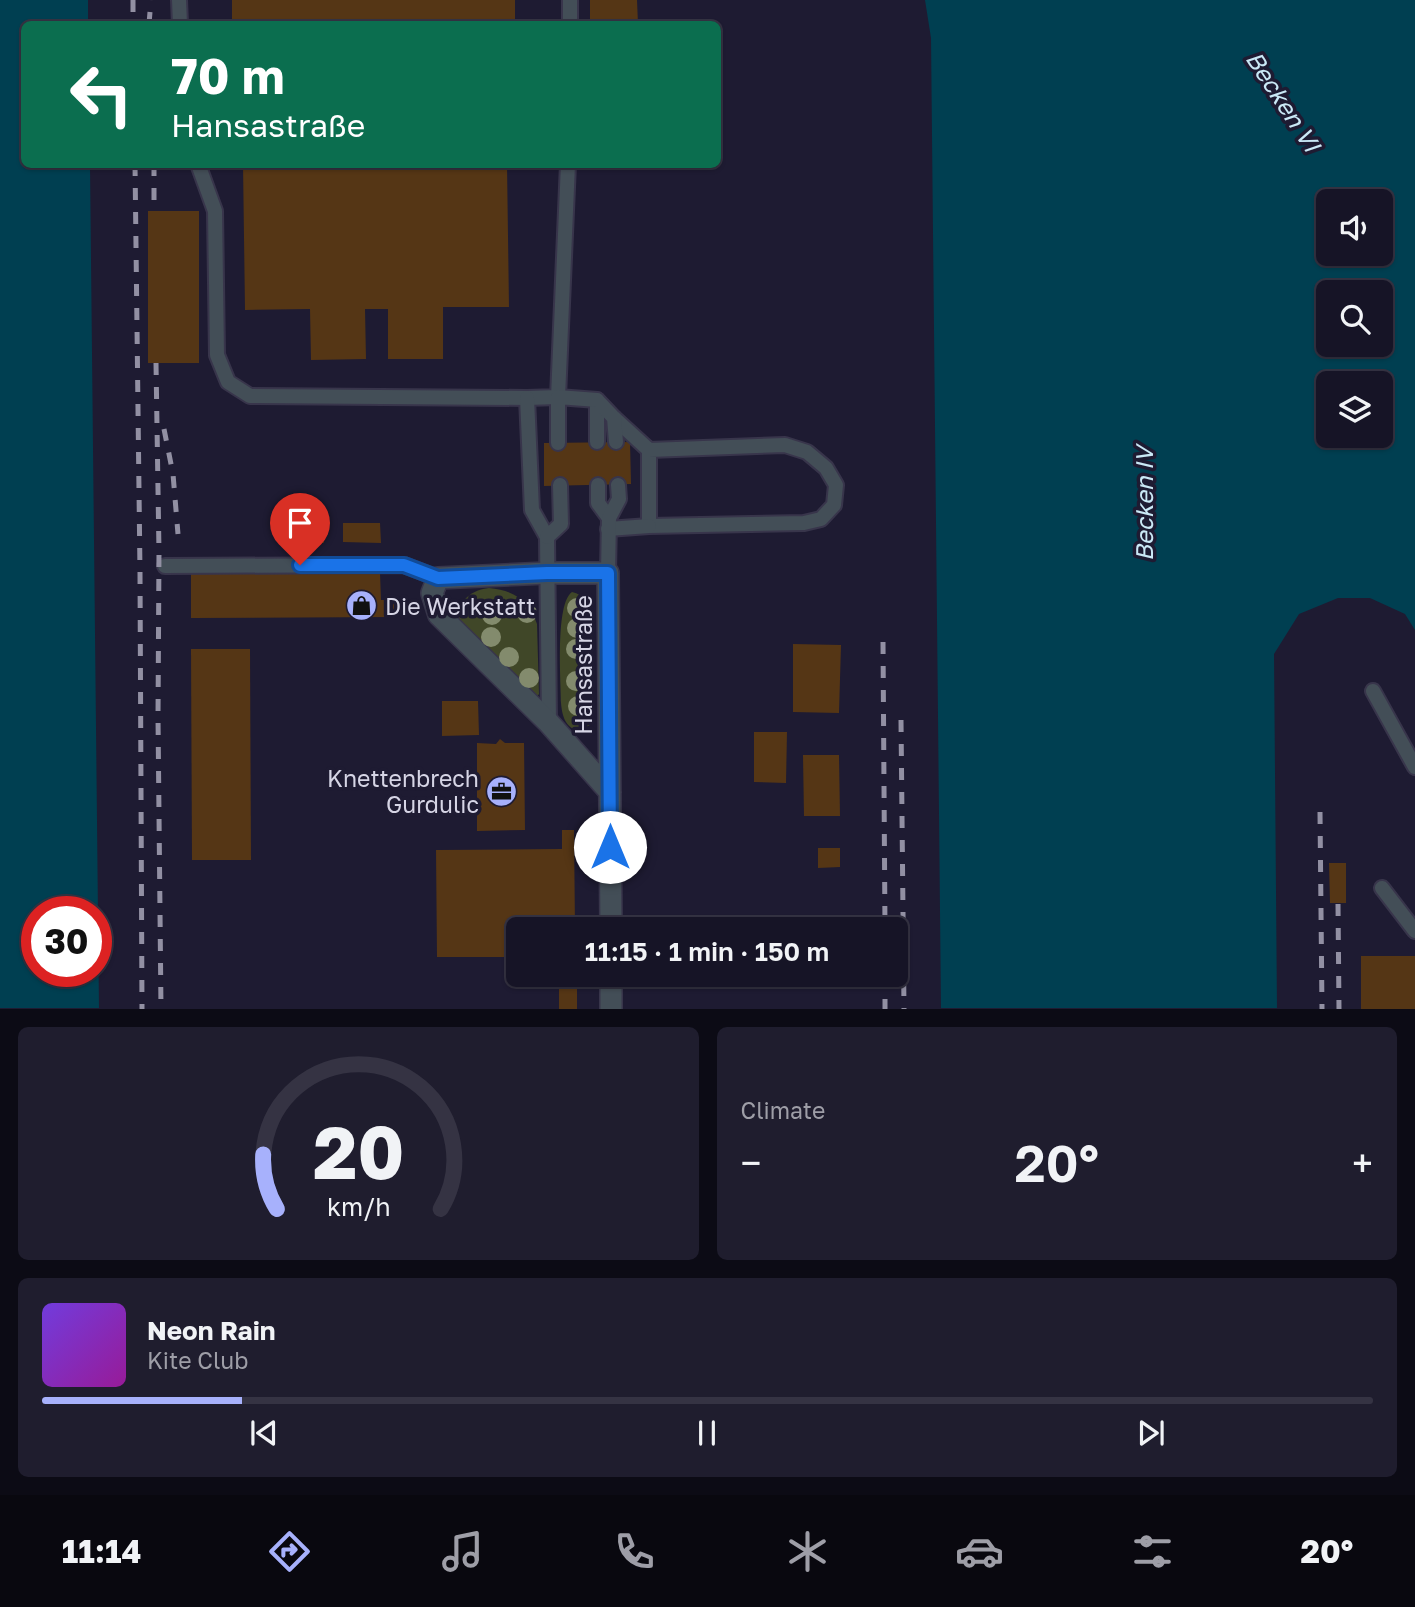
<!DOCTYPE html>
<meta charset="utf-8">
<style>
:root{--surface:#161426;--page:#1f1d2e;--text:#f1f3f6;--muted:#9e9ea7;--line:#353343;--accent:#a7b1fc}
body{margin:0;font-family:"Golos Text",sans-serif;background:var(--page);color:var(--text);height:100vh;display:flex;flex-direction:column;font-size:26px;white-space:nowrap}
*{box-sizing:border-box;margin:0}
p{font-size:23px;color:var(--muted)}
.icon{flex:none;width:38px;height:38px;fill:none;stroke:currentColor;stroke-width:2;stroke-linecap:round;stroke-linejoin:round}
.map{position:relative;height:1009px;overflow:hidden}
.drawer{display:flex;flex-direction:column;gap:18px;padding:18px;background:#0c0b15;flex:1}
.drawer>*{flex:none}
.banner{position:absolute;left:21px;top:21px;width:700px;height:147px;border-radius:10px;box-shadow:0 2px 5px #0004,0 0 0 2px var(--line);background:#0b6e4f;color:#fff;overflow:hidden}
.fabs{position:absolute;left:1316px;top:189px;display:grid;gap:14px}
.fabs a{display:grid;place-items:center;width:77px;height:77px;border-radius:10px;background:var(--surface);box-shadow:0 2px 5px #0004,0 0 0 2px var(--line);font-size:35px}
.speed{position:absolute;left:21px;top:896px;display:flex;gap:14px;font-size:35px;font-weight:700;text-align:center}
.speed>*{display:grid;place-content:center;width:91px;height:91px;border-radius:50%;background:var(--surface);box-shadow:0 2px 5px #0004,0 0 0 2px var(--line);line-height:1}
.speed .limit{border:10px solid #d22;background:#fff;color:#111}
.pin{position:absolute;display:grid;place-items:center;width:60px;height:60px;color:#fff;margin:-72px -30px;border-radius:50% 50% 50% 0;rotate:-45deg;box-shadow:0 0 7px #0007}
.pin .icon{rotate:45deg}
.me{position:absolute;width:77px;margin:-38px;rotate:0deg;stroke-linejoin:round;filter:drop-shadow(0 0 5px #0008)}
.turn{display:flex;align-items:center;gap:24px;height:147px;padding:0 35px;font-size:32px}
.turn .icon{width:91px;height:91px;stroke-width:2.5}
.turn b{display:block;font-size:49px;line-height:60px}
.big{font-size:52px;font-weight:600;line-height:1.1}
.drawer .tile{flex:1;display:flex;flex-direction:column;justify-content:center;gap:10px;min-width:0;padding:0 24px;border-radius:10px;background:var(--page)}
.drawer .dial{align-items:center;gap:0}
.dial svg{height:182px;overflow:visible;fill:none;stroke:var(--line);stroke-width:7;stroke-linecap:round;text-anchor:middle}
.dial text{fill:var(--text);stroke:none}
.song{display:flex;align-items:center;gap:21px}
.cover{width:84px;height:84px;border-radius:10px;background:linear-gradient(135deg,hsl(260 70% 55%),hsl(300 70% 35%))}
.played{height:7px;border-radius:4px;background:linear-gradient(90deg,var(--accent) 15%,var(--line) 15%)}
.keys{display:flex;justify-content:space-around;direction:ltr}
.heat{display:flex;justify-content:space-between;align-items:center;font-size:38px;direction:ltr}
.drawer .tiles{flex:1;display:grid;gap:18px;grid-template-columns:1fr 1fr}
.tile:last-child{grid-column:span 2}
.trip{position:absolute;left:506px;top:917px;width:402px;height:70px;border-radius:10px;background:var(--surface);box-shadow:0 2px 5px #0004,0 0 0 2px var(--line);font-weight:600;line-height:70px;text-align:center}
.tab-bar{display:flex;height:112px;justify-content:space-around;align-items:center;background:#09080f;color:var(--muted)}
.tab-bar .icon{width:49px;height:49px}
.tab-bar .on{color:var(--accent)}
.tab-bar b{font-size:32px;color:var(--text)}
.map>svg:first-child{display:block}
.green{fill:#404728}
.water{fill:#003f51;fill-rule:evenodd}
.building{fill:#553615}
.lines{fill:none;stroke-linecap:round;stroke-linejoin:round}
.lane-casing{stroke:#38354b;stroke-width:18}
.street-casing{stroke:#38354b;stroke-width:24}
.lane{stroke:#434e57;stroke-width:14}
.street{stroke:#434e57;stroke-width:21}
.rail{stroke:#9290a3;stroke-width:5;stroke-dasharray:12 12;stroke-linecap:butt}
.tree{fill:#838b6d}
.route-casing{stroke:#114b97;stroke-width:18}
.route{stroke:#1a73e8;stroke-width:12}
.labels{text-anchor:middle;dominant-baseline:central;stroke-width:7;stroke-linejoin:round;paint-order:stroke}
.poi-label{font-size:23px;fill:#d6d5e5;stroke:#1e1b32;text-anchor:start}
.street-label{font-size:23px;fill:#d6d5e5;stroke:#1e1b32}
.water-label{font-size:24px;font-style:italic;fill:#cae9f6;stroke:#1e1b32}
</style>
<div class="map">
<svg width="1415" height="1009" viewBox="0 0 1415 1009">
<rect width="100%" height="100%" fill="#1e1b32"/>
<!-- green -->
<g class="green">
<path d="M489,588C513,590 529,600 537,624L539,694L537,697L460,623C455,603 470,590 489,588Z"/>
<path d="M572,592C584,594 590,606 592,617L593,717L590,725L579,731C565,728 562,715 561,703C561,680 555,604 572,592Z"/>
</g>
<!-- water -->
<g class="water">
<path d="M0,0H88V24H24V164L90,165L99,1008H0ZM37,912H96V971H37Z"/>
<path d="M925,0H1415V630L1405,614L1370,598H1338L1299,614L1274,654L1277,1008H941L931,38ZM1328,201H1381V254H1328ZM1328,292H1381V345H1328ZM1328,383H1381V436H1328Z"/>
</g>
<!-- building -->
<g class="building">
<rect x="232" y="0" width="283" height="24"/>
<path d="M590,0H637L638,24H590Z"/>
<path d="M243,164H507L509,307H443V359H388V309H365L366,359L311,360L310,309L245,310Z"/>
<rect x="148" y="211" width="51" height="152"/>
<path d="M630,442L631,484L544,486V443Z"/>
<path d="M298,523H323L324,543L299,542Z"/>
<path d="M343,523H380L381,543L343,542Z"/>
<path d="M191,573H380L381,600H394V617L191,618Z"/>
<path d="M793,644L841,645L839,713L793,712Z"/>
<path d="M191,649H250L251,860H192Z"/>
<path d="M442,701H478L479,735L442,736Z"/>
<path d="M754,732H787L786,783L754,782Z"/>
<path d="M500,739L505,743H524L525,830L477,831V743L496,744Z"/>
<path d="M803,755H839L840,816H804Z"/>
<path d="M562,830H574L575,929H518V957H437L436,850L562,849Z"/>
<path d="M818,848H840V867L818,868Z"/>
<path d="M1329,863H1346V903H1330Z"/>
<rect x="1361" y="956" width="54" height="53"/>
<rect x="559" y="979" width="18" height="30"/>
</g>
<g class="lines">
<defs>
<g id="lane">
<path d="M179,0L180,24"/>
<path d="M570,0V24"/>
<path d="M198,164L215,211L217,355L228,382L250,396L527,398L558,397L568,164"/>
<path d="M527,398L532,510L547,537L549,723"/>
<path d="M597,400V442"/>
<path d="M614,418L649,450V526L804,523L821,519L834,505L836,485L826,468L807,452L785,445L649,450"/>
<path d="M558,443V397L597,400L614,418L616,442"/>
<path d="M598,485V503L609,518"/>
<path d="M608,529L649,526"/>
<path d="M547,537L561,524L560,485"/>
<path d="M165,566L404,565L438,578"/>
<path d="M608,573L609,518L619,499L618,485"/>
<path d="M1373,691L1415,767"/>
<path d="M1382,888L1415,931"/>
</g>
<g id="street">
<path d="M610,792L549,723L439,615L432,593L438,578L547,573H608L611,929"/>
<path d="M611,975V1009"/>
</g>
</defs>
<!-- lane casing -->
<use href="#lane" class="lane-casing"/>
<!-- street casing -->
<use href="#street" class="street-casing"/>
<!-- lane -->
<use href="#lane" class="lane"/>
<!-- street -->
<use href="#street" class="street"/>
<!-- rail -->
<g class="rail">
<path d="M133,0V24"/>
<path d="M149,24L151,0"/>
<path d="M135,164L140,572L142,1009"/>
<path d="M154,164V211"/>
<path d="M156,363L159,552L158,717L161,1009"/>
<path d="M164,429L173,474L178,534"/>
<path d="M883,642L885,929"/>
<path d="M901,720L904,1009"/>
<path d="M1320,812L1322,1009"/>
<path d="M1338,904L1339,1009"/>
<path d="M885,975V1009"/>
</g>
</g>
<!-- trees -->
<g class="tree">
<circle cx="577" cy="608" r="10"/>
<circle cx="527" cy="613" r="10"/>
<circle cx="492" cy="615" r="10"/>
<circle cx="577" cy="628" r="10"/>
<circle cx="491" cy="637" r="10"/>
<circle cx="576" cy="649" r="10"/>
<circle cx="509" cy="657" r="10"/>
<circle cx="529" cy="678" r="10"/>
<circle cx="576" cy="681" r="10"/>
<circle cx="578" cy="706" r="10"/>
</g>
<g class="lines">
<defs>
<path id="route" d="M300,565H404L438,578L547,573H608L610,847"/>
</defs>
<!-- route casing -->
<use href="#route" class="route-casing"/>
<!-- route -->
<use href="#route" class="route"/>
</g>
<!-- icons -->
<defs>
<symbol id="shop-disc" viewBox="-11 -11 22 22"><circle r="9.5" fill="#a7b1fc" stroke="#1e1b32"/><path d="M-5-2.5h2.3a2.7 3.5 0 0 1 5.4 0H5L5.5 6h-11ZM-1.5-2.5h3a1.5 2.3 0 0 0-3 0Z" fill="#111"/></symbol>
<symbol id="office-disc" viewBox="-11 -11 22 22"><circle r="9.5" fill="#a7b1fc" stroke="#1e1b32"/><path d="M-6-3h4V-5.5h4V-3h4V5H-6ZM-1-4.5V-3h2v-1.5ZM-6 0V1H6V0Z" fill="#111"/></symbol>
</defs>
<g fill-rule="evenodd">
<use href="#shop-disc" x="344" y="588" width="35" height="35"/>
<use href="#office-disc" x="484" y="774" width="35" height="35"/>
</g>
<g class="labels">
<!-- poi labels -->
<g class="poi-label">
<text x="385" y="606">Die Werkstatt</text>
<text x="479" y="778" text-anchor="end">Knettenbrech<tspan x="479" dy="26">Gurdulic</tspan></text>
</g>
<!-- street labels -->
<g class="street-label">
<text transform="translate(583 665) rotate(-90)">Hansastraße</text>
</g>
<!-- water labels -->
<g class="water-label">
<text transform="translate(1284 101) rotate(57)">Becken VI</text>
<text transform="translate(1143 504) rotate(-90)">Becken IV</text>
</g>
</g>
</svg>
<div class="fabs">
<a><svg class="icon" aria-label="sound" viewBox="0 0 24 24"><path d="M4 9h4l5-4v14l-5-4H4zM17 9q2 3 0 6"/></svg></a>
<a><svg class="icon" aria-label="search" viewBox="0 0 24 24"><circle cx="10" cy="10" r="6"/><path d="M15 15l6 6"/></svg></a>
<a><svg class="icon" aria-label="layers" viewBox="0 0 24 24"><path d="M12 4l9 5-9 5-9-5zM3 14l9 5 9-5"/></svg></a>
</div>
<div class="speed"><div class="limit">30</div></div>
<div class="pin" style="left:300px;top:565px;background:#d93025"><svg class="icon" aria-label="arrive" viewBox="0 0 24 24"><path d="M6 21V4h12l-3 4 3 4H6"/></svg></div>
<svg class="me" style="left:610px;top:847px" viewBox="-20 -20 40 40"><circle r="19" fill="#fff"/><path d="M0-13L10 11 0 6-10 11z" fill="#1a73e8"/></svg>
<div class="trip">11:15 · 1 min · 150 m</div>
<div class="banner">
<div class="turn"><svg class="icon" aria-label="left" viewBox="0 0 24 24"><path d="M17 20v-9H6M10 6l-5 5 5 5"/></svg><div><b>70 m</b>Hansastraße</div></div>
</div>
</div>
<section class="drawer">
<div class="tiles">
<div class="tile dial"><svg viewBox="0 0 100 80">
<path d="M14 69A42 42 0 1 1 86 69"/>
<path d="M14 69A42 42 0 0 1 8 45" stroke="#a7b1fc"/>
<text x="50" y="56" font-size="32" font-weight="700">20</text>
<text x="50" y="72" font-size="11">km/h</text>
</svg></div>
<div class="tile"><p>Climate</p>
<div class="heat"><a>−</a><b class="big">20°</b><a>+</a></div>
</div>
<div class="tile">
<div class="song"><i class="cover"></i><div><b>Neon Rain</b><p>Kite Club</p></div></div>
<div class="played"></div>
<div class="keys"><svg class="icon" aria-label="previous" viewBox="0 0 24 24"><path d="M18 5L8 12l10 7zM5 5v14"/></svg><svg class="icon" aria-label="pause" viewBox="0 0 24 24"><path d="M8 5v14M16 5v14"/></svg><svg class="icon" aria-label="next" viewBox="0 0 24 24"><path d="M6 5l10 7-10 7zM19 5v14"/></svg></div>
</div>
</div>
</section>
<nav class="tab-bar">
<b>11:14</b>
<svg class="icon on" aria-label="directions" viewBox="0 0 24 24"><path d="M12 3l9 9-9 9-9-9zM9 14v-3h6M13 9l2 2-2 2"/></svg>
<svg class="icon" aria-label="music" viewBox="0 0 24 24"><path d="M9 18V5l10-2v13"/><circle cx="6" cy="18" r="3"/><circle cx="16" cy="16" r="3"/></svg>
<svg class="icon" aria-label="phone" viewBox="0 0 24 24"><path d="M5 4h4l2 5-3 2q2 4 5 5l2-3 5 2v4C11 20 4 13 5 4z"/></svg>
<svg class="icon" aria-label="climate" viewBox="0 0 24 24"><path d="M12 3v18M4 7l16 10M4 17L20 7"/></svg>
<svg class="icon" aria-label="car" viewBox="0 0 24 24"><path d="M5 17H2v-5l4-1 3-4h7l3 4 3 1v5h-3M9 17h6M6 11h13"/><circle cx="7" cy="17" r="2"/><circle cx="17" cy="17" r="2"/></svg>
<svg class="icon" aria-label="filters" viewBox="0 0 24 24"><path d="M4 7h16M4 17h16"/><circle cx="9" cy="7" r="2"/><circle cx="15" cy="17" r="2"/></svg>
<b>20°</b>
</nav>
